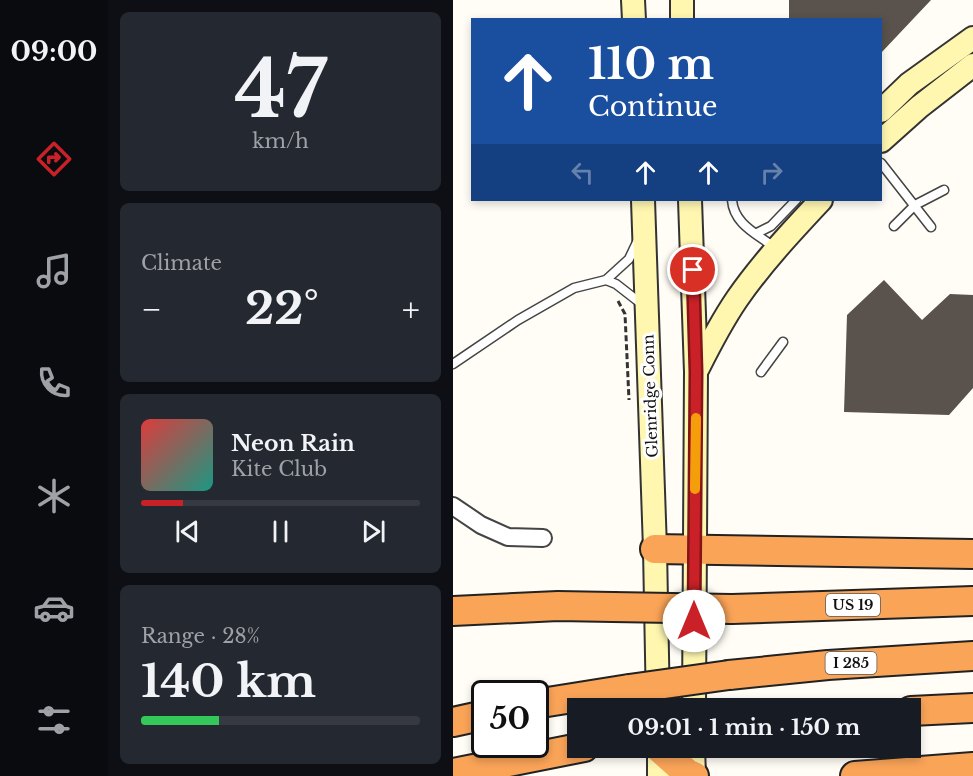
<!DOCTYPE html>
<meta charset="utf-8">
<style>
:root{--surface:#171b24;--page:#242831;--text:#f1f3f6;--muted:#9ea1a6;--line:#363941;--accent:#c92127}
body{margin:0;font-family:"Libre Baskerville",serif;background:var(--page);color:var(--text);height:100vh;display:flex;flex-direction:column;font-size:22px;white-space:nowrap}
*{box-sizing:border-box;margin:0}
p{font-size:20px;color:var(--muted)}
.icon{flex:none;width:33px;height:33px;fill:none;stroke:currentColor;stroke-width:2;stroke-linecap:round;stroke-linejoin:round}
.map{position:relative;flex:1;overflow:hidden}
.panel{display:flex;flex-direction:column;gap:12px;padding:12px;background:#0d0f14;width:345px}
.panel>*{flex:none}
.banner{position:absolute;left:18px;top:18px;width:411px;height:183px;border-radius:0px;box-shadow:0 3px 9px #0003;background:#1a4fa0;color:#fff;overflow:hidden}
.speed{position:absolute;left:18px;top:680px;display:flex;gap:12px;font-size:30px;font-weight:700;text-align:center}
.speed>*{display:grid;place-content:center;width:78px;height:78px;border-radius:50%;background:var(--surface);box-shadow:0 3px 9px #0003;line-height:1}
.speed .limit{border:3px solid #111;border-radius:9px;background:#fff;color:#111}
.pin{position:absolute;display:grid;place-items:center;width:51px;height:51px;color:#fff;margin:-26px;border:3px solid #fff;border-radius:50%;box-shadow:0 2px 6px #0007}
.me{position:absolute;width:66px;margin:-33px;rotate:0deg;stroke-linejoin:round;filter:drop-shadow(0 0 4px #0008)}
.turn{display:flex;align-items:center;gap:21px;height:126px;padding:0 18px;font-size:27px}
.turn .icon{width:78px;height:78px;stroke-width:2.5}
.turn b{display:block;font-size:42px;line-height:51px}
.lanes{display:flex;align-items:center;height:57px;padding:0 18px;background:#0003;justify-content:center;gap:30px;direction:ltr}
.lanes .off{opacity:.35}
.big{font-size:45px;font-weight:700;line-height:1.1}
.panel .widget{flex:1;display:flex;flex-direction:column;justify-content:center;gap:9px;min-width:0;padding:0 21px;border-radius:9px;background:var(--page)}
.panel .dial{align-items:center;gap:0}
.dial b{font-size:78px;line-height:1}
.song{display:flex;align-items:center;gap:18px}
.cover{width:72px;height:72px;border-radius:9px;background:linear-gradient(135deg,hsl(0 70% 55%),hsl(170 70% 35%))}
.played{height:6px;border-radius:3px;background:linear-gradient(90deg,var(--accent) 15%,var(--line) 15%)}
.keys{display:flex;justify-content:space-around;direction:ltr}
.heat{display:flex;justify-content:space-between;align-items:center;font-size:33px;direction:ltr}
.charge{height:9px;border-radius:4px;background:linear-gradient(90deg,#34c759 28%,var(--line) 0)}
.trip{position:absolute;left:114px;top:698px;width:354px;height:60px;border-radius:0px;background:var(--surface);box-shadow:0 3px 9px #0003;font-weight:700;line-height:60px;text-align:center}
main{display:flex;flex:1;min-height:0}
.tabs{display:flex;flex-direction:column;width:108px;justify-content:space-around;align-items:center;background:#090b0e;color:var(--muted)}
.tabs .icon{width:42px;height:42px}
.tabs .selected{color:var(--accent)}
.tabs b{font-size:27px;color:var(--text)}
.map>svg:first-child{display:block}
.building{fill:#5a524c}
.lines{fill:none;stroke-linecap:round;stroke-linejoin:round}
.service-casing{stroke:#444;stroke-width:11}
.minor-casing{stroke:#444;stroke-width:20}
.secondary-casing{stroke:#333;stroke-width:26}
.motorway-casing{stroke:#222;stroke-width:32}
.path{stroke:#333;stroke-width:3;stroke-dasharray:6 3;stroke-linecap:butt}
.service{stroke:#fff;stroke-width:8}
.minor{stroke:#fff;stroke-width:16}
.secondary{stroke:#fff7b0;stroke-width:22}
.motorway{stroke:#faa458;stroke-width:28}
.motorway-bridge-casing{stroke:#222;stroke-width:32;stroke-linecap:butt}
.motorway-bridge{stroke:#faa458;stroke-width:28}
.route-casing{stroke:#831519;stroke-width:15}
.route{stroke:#c92127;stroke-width:10}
.slow{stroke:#f59e0b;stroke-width:10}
.labels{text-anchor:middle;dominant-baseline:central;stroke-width:6;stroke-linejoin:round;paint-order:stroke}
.shield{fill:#fff;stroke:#585858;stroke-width:1.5}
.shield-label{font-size:14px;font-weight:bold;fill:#111}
.street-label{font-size:15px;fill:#111;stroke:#fff}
</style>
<main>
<nav class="tabs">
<b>09:00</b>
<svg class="icon selected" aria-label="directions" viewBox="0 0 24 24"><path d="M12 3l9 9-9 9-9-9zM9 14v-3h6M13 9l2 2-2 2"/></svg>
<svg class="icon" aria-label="music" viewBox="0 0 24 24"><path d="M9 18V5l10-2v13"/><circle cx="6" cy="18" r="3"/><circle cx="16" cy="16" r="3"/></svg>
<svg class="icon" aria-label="phone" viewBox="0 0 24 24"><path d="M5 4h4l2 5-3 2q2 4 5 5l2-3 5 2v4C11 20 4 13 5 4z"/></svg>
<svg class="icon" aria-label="climate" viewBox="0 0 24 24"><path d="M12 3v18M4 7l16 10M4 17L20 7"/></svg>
<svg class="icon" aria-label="car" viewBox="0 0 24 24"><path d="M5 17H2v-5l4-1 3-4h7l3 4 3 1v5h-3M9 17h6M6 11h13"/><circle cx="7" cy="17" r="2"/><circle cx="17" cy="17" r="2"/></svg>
<svg class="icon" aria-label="filters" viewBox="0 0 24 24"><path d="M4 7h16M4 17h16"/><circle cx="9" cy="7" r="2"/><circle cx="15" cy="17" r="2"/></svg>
</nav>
<section class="panel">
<div class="widget dial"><b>47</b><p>km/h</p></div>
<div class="widget"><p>Climate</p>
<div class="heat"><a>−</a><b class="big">22°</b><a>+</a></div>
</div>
<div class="widget">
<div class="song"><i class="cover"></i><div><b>Neon Rain</b><p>Kite Club</p></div></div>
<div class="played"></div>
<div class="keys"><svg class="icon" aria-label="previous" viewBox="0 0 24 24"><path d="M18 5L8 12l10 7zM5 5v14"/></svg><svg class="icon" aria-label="pause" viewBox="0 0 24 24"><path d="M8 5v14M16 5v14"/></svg><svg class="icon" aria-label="next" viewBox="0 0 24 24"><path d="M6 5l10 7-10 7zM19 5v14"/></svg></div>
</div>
<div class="widget"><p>Range · 28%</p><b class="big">140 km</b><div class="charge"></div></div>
</section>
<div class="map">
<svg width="520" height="776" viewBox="0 0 520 776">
<rect width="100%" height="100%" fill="#fffdf5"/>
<!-- building -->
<g class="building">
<path d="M336,0H478L428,53V20H336Z"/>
<path d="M431,280L469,320L497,294L520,295V388L496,415L391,412L394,315Z"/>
</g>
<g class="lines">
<defs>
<g id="service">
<path d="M428,163L478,227"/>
<path d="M279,200C281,225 305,234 322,248"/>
<path d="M441,226L462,205L491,190"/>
<path d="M304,233L318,226L343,200"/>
<path d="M153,280L163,284L190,305"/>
<path d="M0,364L65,320L121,288L153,280L176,259L185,240"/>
<path d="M308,372L330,342"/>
</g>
<path id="minor" d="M0,506L28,525L55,537L90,538"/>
<g id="secondary">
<path d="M180,0L181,20"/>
<path d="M229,0V20"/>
<path d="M428,111L456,84L520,38"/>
<path d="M428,141L466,107L520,65"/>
<path d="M190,200L202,549L205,708"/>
<path d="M237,200L243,372L241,708"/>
<path d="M245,368C257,344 269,321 284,299C309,263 339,231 368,200"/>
<path d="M206,747V776"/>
<path d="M240,747L241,776"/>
</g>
<g id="motorway">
<path d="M202,549L520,554"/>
<path d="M279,609L520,601"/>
<path d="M0,611L105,606L160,607"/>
<path d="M276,675L375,665L520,656"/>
<path d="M82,704L176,689"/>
<path d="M458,711L520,708"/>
<path d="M0,722L32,715"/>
<path d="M206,748L234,773L241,776"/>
<path d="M0,773L131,747"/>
<path d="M402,776L520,767"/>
</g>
</defs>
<!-- service casing -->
<use href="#service" class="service-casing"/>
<!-- minor casing -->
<use href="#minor" class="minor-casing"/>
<!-- secondary casing -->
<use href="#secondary" class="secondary-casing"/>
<!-- motorway casing -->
<use href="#motorway" class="motorway-casing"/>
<!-- path -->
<path class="path" d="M165,301L172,314L176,400"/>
<!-- service -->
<use href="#service" class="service"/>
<!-- minor -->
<use href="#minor" class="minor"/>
<!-- secondary -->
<use href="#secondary" class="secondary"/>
<!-- motorway -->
<use href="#motorway" class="motorway"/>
<defs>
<g id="motorway-bridge">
<path d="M160,607L279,609"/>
<path d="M176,689L276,675"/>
</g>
</defs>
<!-- motorway-bridge casing -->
<use href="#motorway-bridge" class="motorway-bridge-casing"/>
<!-- motorway-bridge -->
<use href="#motorway-bridge" class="motorway-bridge"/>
</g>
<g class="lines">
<defs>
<path id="route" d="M240,270L243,372L241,621"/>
</defs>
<!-- route casing -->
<use href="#route" class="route-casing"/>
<!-- route -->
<use href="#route" class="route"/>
<!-- slow -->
<path class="slow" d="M242,489L243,418"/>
</g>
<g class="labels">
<!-- shield labels -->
<g class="shield">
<rect x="373" y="594" width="54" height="22" rx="4.5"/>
<rect x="372.5" y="652" width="51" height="22" rx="4.5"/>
</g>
<g class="shield-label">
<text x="400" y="605">US 19</text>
<text x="398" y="663">I 285</text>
</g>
<!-- street labels -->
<g class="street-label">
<text transform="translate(197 396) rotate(-92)">Glenridge Conn</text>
</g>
</g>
</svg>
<div class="speed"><div class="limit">50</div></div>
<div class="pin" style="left:240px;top:270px;background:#d93025"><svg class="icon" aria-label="arrive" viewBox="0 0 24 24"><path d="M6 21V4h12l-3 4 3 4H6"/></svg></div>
<svg class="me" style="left:241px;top:621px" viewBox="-20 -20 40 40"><circle r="19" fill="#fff"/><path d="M0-13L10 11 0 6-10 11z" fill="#c92127"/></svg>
<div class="trip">09:01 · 1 min · 150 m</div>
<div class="banner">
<div class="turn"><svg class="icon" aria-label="ahead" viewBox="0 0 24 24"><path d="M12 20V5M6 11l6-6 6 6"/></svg><div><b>110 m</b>Continue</div></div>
<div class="lanes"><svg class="icon off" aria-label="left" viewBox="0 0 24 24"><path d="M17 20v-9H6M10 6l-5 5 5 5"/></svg><svg class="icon" aria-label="ahead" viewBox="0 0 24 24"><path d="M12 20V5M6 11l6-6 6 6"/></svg><svg class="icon" aria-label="ahead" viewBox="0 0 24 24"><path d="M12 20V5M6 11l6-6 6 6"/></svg><svg class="icon off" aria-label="right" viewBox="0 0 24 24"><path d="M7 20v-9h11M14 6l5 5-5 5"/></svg></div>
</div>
</div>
</main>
